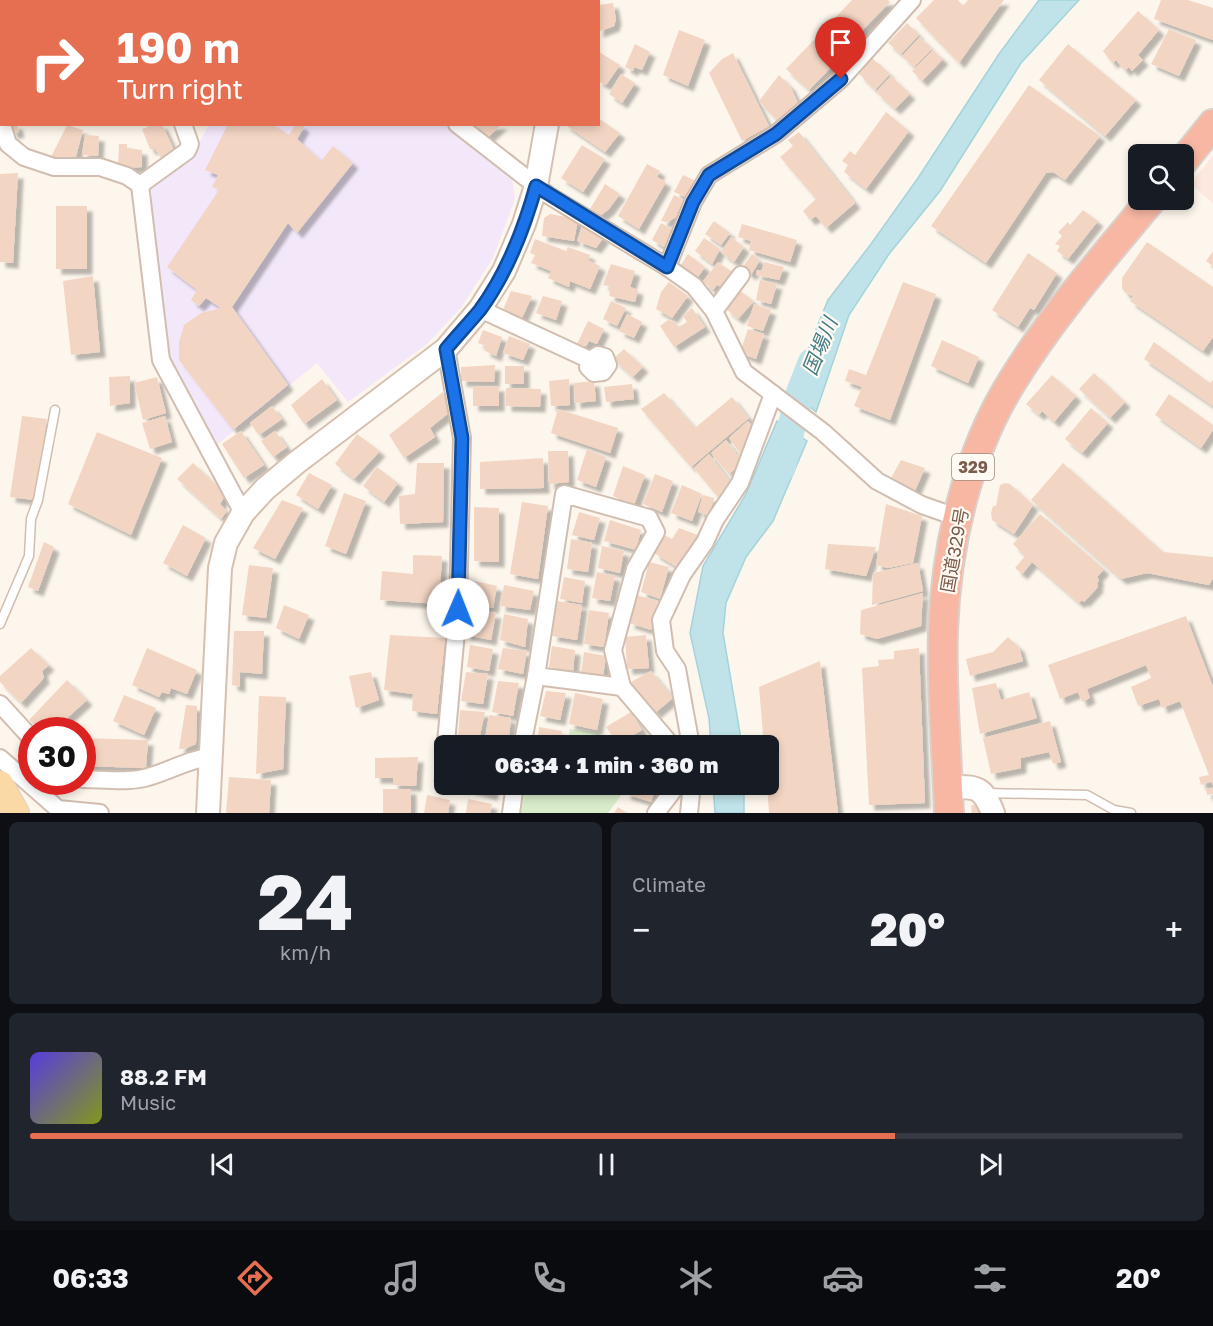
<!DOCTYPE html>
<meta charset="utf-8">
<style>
:root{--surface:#171b24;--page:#20242c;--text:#f1f3f6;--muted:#9ea1a6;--line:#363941;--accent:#e76f51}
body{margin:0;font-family:"Golos Text","Noto Sans JP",sans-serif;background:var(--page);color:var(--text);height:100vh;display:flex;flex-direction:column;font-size:22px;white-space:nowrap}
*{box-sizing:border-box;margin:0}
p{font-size:20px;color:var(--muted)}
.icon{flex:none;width:33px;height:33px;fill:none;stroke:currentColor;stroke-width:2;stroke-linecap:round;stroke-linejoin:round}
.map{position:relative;height:813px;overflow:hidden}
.sheet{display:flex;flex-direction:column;gap:9px;padding:9px;background:#0d0f14;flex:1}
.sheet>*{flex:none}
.guide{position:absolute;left:0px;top:0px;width:600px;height:126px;box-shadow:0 3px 9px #0003;background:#e76f51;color:#fff;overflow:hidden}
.fabs{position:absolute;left:1128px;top:144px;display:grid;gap:12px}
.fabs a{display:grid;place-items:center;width:66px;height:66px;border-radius:9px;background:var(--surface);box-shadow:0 3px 9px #0003;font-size:30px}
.speed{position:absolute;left:18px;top:717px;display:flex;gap:12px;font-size:30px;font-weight:700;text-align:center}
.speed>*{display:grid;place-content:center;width:78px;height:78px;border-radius:50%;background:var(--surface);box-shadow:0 3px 9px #0003;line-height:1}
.speed .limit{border:9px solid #d22;background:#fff;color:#111}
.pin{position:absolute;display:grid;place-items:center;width:51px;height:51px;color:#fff;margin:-62px -26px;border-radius:50% 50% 50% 0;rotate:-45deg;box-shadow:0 0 6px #0007}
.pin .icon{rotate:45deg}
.me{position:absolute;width:66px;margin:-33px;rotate:1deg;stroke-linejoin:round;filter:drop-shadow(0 0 4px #0008)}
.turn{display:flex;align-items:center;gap:21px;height:126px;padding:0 18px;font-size:27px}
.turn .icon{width:78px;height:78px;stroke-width:2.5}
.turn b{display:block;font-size:42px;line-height:51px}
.big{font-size:45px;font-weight:800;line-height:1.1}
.sheet .widget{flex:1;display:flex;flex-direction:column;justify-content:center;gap:9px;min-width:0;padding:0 21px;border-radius:9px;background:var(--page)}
.sheet .dial{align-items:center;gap:0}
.dial b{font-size:78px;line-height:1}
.song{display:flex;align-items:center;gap:18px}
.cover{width:72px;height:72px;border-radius:9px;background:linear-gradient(135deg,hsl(250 70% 55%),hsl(70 70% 35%))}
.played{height:6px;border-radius:3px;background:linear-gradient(90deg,var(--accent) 75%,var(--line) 75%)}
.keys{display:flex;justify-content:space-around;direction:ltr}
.heat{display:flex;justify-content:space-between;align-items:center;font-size:33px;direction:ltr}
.sheet .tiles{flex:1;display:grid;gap:9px;grid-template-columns:1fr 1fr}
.widget:last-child{grid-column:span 2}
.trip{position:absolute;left:434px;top:735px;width:345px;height:60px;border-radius:9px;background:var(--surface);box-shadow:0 3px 9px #0003;font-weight:800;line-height:60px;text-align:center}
.menu{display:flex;height:96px;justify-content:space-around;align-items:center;background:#090b0e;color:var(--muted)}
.menu .icon{width:42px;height:42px}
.menu .selected{color:var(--accent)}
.menu b{font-size:27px;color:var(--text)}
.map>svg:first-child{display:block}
.commercial{fill:#fde8e0}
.education{fill:#f3e8fa}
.green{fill:#d8ecc9}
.water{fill:#bfe3e8;stroke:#a5d3da;stroke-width:1.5}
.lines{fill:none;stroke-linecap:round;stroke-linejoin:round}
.river{stroke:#bfe3e8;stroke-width:28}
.building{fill:#f3d5c3;filter:url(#shadow)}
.lane-casing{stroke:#d1beb0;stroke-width:11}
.street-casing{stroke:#d1beb0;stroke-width:20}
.secondary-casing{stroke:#d6c0b0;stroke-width:26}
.primary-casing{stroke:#dad1cd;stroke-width:28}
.highway-casing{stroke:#dad1cd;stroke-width:32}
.lane{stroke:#fff;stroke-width:8}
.street{stroke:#fff;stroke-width:16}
.secondary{stroke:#fff;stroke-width:22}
.primary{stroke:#fbd9a5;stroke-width:26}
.highway{stroke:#f7b7a3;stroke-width:28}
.route-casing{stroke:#114b97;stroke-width:15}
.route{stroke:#1a73e8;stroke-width:10}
.labels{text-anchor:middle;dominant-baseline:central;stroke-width:4.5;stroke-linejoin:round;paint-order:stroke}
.shield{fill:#fffaf3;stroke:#a28b7f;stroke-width:1.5}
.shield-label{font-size:16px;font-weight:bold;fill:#7a5c4d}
.street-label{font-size:18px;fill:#7a5c4d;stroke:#fffaf3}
.water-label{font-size:20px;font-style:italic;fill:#437c86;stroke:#fffaf3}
</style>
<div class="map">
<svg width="1213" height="813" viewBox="0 0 1213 813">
<defs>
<filter id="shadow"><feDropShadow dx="5.5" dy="5.5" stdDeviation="1.5" flood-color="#0004"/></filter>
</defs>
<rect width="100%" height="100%" fill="#fdf6ec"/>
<!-- commercial -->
<path class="commercial" d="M1213,156V203L1190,184Z"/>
<!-- education -->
<path class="education" d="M446,124L512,175L515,199L493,258L461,308L426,345L348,402L317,363L213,448L168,359L153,255L151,182L194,151L209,125Z"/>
<!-- green -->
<g class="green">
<path d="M570,729L598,733L615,745H567Z"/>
<path d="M526,785V784L625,785L622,794L608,813H521Z"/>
</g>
<!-- water -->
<g class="water">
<path d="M1039,0H1079L1021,63L940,191L889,254L849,315L816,412L791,391L828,300L871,244L918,178L999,54Z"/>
<path d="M777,421L807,441L773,521L746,557L726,603L723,633L742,745H711L709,718L690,633L703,566L746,494Z"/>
<path d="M713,785H744V813H715Z"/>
</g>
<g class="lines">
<!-- river -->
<path class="river" d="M782,467L799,395L812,362"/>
</g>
<!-- building -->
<g class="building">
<path d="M852,0H888L890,2L852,41L844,34L837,41L847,51L809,90L786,69Z"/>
<path d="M934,0H958L963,6L968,0H1004L959,63L916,18Z"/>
<path d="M1161,0H1188L1213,8V40L1154,19Z"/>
<path d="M613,3L616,19L614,26L598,32V5Z"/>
<path d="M1138,11L1159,30L1138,55L1143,60L1132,71L1129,67L1125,71L1116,60L1112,63L1103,51Z"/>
<path d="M907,23L919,35L901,54L888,43Z"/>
<path d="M1169,29L1196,40L1179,76L1151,64Z"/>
<path d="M679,30L705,40L688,86L663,75Z"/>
<path d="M920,37L932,49L914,67L902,56Z"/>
<path d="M635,44L650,52L642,70L634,67L633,71L625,67Z"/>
<path d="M1068,44L1136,100L1105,136L1039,80Z"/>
<path d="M933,50L943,59L922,81L912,71Z"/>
<path d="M599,52L620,65L606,85L598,81Z"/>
<path d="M733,53L769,126L742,141L709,73L722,59Z"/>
<path d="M872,58L890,74L875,90L859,74Z"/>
<path d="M621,74L635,83L622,103L609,94Z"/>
<path d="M779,75L790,86L799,105L780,124L759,101Z"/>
<path d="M891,76L910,94L895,109L876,92Z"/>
<path d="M1029,85L1100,136L1065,180L1053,172L1046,173L986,263L931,226Z"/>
<path d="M886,112L909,131L866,189L844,172L848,165L842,161L850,151L855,155Z"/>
<path d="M598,118L620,133L605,152L564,124H598Z"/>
<path d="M9,124H17L19,132L13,134Z"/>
<path d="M155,124H162L174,150L161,158L155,149H150L142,129Z"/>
<path d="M228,124H272L289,135L296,124H300L304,127L297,139L321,161L333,146L353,163L297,233L288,223L232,307L288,385L233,430L179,360V342L184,325L201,313L221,308L206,298L199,306L191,300L197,290L167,267L219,190L212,187L218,175L205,170Z"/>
<path d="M475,124H502L487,138Z"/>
<path d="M67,125L83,130L74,164L51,157Z"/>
<path d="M799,132L855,203L826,228L816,216L810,220L803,211L816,199L780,157L793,146L788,140Z"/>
<path d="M85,135L99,136L98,156L82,155Z"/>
<path d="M119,144H127V148L142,150V167L118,168Z"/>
<path d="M582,145L605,159L583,192L561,178Z"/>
<path d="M647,164L660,171L657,177L666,182L639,229L618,216Z"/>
<path d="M18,173L13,263L0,262V174Z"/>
<path d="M683,175L698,182L690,199L674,192Z"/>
<path d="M605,184L620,194L609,209L600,216L590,209Z"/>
<path d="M674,195L688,202L681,215L666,222L661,221Z"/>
<rect x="56" y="206" width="31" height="63"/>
<path d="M1083,210L1098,221L1068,259L1057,251L1060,246L1055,244L1062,236L1058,232L1068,222L1070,225Z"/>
<path d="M550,214L578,219L574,241L542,236L544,218Z"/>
<path d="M714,221L730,233L721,245L705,234Z"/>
<path d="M583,223L604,237L596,248L577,241Z"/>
<path d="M661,223L673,230L666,248L652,240Z"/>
<path d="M742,224L797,240L790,262L749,250L751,241L738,237Z"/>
<path d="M731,237L744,247L734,262L721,252Z"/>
<path d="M704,238L720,249L712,264L695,251Z"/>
<path d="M535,239L566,251L568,247L590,255L588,260L600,266L590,289L570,281L569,287L548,278L551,271L531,263L535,255L530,253Z"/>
<path d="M1147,242L1213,287V337L1203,351L1130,301L1133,296L1125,293L1122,288V278Z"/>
<path d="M1213,251V266L1206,261Z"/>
<path d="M1028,253L1057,273L1034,310L1030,308L1018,327L992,310Z"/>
<path d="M688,254L705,267L695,281L679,268Z"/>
<path d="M752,254L760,260L751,275L742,268Z"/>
<path d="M718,262L732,272L723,288L717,285L713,290L703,282Z"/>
<path d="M764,262L784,267L779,280L756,275L757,270L762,271Z"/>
<path d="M611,264L635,271L630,287L638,290L635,302L609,296L611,287L603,285Z"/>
<path d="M93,276L100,352L71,355L63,281Z"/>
<path d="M760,280L777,284L771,304L756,300Z"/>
<path d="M669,282L688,296L672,318L656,309L661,292Z"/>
<path d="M903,282L936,294L890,420L854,406L862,387L845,381L849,369L866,375Z"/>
<path d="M739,290L754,301L738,319L726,309Z"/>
<path d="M511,291L532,296L522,318L502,312Z"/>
<path d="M543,296L562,301L556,320L536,313Z"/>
<path d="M611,301L626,308L617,326L603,319Z"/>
<path d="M754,304L771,310L763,331L747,326Z"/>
<path d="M692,308L705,327L674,347L660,326L668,320L675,322L679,327L687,322L683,316Z"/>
<path d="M627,314L642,322L634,338L619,331Z"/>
<path d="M588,321L604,329L597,344L589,341L586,346L577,344Z"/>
<path d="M748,329L764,334L756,359L740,353Z"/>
<path d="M483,330L502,337L496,356L485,351L486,346L478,343Z"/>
<path d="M509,336L530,344L523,360L503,353Z"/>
<path d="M942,340L979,357L968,383L931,366Z"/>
<path d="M1154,342L1210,383L1213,380V406L1144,359Z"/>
<path d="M624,349L643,367L633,377L613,359Z"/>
<path d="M495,365L494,382L461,381V367Z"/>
<rect x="505" y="366" width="19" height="18"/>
<path d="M1094,373L1125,402L1110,418L1079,389Z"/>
<path d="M1052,375L1076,396L1054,422L1042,411L1039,415L1026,404Z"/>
<path d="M130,376V403L110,406L109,377Z"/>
<path d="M157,377L166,413L143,420L134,383Z"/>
<path d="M322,379L337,400L304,424L291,405Z"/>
<path d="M569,379L570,405L551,406L549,381Z"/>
<path d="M594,381L596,401L575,403L574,383Z"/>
<path d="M632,384L634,399L606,402L604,387Z"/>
<rect x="473" y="386" width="26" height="20"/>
<path d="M506,388L541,389L540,407L506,406Z"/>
<path d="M443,392L450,412L430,428L435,437L404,458L389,435Z"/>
<path d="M664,393L695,428L732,397L749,418L691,467L641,409Z"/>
<path d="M1169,394L1213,425V430L1201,448L1155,415Z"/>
<path d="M272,406L282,419L259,435L250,423Z"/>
<path d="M1091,408L1108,423L1082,453L1065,439Z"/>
<path d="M558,409L618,428L610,453L551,433Z"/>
<path d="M22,416L47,419L34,500L10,497Z"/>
<path d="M165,416L172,442L150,449L142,423Z"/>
<path d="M748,421L756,431L752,444L740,453L729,438Z"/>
<path d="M241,431L264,465L244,478L222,444Z"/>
<path d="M275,431L287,447L273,457L261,441Z"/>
<path d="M97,432L162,458L131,535L68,504Z"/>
<path d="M357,434L380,451L354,479L335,464Z"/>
<path d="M726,440L743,462L729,474L711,453Z"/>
<path d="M587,449L606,457L596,487L577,480Z"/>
<path d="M548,451H568L569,482L549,484Z"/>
<path d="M709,454L731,483L718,497L694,468Z"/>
<path d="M543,458L544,488L480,489V462Z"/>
<path d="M901,460L925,468L913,495L889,482Z"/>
<path d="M193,463L221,489L224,497L220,504L227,511L221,519L177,479Z"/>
<path d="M417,463H444L443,522L400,524L399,496L415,494Z"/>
<path d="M1063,463L1163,552L1213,557V578L1209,585L1147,573L1121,579L1031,500Z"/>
<path d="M623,466L645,475L634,505L613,496Z"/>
<path d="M377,467L398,483L384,502L363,486Z"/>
<path d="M309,473L332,485L318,509L296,495Z"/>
<path d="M655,474L673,481L662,512L643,504Z"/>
<path d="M1005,483L1010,484L1033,505L1014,534L992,520L991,513L993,506H996L1000,485Z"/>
<path d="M682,485L702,494L692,521L671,513Z"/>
<path d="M344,493L366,501L346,554L325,546Z"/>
<path d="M703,495L714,498L709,515L698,512Z"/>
<path d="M282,500L303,508L275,559L253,548Z"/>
<path d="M522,502L548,506L538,579L510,574Z"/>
<path d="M886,504L922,516L913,563L888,568L876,565Z"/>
<path d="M474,507L499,508V562L474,561Z"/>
<path d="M579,512L600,518L594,540L572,535Z"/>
<path d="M1040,514L1104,569L1097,577L1099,580L1097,583L1098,587L1084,602L1082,600L1079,603L1032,562L1022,574L1015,568L1025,556L1013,544Z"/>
<path d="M610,520L641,530L636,550L604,541Z"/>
<path d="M183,525L206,538L187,576L163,563Z"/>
<path d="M679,528L703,537L680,569L654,553L664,535L672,539Z"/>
<path d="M571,539L592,543L588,572L567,569Z"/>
<path d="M44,542L54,547L38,591L28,587Z"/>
<path d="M828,544L876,547L866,576L825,569Z"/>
<path d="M602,546L624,551L620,573L598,568Z"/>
<path d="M413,555L442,556L439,604L380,600L382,571L413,574Z"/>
<path d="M649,562L669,567L660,599L641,592Z"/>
<path d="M918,563L923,591L872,605L873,573Z"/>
<path d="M249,565L273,568L266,618L242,615Z"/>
<path d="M597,572L615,576L610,601L592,598Z"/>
<path d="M564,577L585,581L582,603L560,599Z"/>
<path d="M475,581L497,586L493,608L471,605Z"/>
<path d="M504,585L534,591L530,610L500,606Z"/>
<path d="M923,593L921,626L877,639L860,634L861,610Z"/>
<path d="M636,595L658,601L651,630L629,623Z"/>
<path d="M557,601L582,605L577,640L552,636Z"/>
<path d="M284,605L309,615L299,639L276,628Z"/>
<path d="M467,610L496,613L491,640L465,635Z"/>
<path d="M589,610L609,613L604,647L584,644Z"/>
<path d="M504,614L528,619L525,647L500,640Z"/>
<path d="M1186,616L1213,687V785L1211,781L1201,785L1199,777L1209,775L1180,701L1162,708L1159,699L1138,706L1131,687L1151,678L1146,665L1087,689L1090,698L1082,702L1078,692L1060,699L1048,665Z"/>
<path d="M234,631H264L262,674L240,672V687L232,685Z"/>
<path d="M390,635L445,638L437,714L412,711L413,694L384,690Z"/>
<path d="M646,635L649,668L627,669L625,637Z"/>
<path d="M1008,637L1019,647L1023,661L970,676L966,659L993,652Z"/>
<path d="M470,645L493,649L489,671L467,667Z"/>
<path d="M552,646L575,650L573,671L549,667Z"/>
<path d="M31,648L49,665L42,671L44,678L21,703L0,682V676Z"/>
<path d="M147,648L197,670L187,694L171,688L169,694L162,692L159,697L132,685Z"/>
<path d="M503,648L527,651L523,674L498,669Z"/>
<path d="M919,648L925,803L869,805L862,668L879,666L878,660L894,659V651Z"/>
<path d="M584,652L606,656L603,677L581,674Z"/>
<path d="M820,661L838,813H769L767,784L768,746H764L759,687Z"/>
<path d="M651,671L673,698L655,713L631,682Z"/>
<path d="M371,672L379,700L356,708L349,676Z"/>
<path d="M466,672L488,674L483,704L461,701Z"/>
<path d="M67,680L87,700L54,730H40L29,720Z"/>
<path d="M498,681L519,683L513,716L492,712Z"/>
<path d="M996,683L1001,700L1029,692L1037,718L980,734L972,688Z"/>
<path d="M546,691L566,693L560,720L540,716Z"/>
<path d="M575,693L603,699L597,730L569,724Z"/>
<path d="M124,695L156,708L144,735L113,721Z"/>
<path d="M259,696L286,697L283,769L256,774Z"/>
<path d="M186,705L197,706L196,744L184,749H179Z"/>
<path d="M460,710L485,712L479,740L458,738Z"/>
<path d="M631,712L642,730L618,744L606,727Z"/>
<path d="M489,715L511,718L508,746H484Z"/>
<path d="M1050,721L1061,762L1053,764L1049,752L1021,758V768L991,774L983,738Z"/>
<path d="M539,727L562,731L559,746H537Z"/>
<path d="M652,737L655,746H628V745Z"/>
<path d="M82,738L148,740L146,768L82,766Z"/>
<path d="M418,757L416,786L393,785V778H375V758Z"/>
<path d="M438,759L444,760V784L433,782Z"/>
<path d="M229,777L271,780L269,813H226Z"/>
<path d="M449,784H466L465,789Z"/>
<path d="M469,784H494L492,795L469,789Z"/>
<path d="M628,784H657L651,802L625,794Z"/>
<path d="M1213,788V794L1207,795L1206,789Z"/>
<rect x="383" y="789" width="28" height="24"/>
<path d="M427,795L450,800L448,813H424Z"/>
<path d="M468,799L492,804L490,813H466Z"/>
<path d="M977,803L980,813H972L971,806Z"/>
<path d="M618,807L627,813H614Z"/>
</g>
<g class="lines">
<defs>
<g id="lane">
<path d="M0,624L29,556L31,519L38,500L55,410"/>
<path d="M986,793L1087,795L1114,810L1131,813"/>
</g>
<g id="street">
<path d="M116,0L119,2"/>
<path d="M224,0V2"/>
<path d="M332,0L333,2"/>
<path d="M2,124L8,144L24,157L54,167H100L127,176L140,185L161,360L243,513"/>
<path d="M457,124L548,195L667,267L694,286L714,311L744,372L823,432L877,481L922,505L959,518"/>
<path d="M140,185L187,151L190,144L183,124"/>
<path d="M667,267L693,202L709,175L776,134L841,79L912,0"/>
<path d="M480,309L590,360L598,355L605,357L608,365L603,372L594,373L588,367L590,360"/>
<path d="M714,311L741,275"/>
<path d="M446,349L462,438L458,609L446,743L454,746"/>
<path d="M536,676L622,687"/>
<path d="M0,704L32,739"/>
<path d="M522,746L536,676L564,494L649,518L656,532L635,569L613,650L622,687L672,746"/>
<path d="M691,746L677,669L665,651L661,620L682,575L705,542L715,520L740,483L773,394"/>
<path d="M0,758L58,809L100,813"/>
<path d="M82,779C103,779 128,783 148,777C170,771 188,759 211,757"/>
<path d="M511,813L515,784"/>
<path d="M656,813L675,788V784"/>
<path d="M689,813L692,784"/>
</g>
<g id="secondary">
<path d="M547,0V2"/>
<path d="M948,787C976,787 982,785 993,813"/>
<path d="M208,813L220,568L226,543L243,513L265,489L296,463L446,349L480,309L504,271L524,224L536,186L547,124"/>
</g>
<path id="primary" d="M0,784L16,813"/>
<g id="highway">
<path d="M1184,160L1213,124"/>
<path d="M949,813C947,753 941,691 943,631C946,546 967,453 1013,380C1053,315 1103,258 1151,200"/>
</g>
</defs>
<!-- lane casing -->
<use href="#lane" class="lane-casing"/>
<!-- street casing -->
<use href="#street" class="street-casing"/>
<!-- secondary casing -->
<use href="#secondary" class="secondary-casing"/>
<!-- primary casing -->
<use href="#primary" class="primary-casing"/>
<!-- highway casing -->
<use href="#highway" class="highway-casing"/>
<!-- lane -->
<use href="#lane" class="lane"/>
<!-- street -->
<use href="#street" class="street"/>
<!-- secondary -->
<use href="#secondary" class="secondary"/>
<!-- primary -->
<use href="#primary" class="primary"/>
<!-- highway -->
<use href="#highway" class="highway"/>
</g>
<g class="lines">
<defs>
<path id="route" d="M458,609L462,438L446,349C457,336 469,323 480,310C507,273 524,229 536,186L667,267L693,202L709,175L776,134L841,79"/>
</defs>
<!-- route casing -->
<use href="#route" class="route-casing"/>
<!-- route -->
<use href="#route" class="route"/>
</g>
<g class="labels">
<!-- shield labels -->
<rect class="shield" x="952" y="454" width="42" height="26" rx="4.5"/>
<g class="shield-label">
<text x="973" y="467">329</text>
</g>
<!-- street labels -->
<g class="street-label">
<text transform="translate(954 550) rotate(-80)">国道329号</text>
</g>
<!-- water labels -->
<g class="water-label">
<text transform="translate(819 346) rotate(-68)">国場川</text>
</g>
</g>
</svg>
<div class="fabs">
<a><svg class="icon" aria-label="search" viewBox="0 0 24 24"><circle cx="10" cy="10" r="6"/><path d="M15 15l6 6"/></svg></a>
</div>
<div class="speed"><div class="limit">30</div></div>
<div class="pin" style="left:841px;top:79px;background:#d93025"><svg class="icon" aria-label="arrive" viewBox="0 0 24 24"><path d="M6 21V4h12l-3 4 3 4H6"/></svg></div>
<svg class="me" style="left:458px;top:609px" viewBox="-20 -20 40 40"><circle r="19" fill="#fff"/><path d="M0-13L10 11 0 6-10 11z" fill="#1a73e8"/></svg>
<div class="trip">06:34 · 1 min · 360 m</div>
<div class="guide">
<div class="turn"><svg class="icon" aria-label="right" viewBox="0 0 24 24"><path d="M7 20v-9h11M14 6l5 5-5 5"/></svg><div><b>190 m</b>Turn right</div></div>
</div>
</div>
<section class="sheet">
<div class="tiles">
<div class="widget dial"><b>24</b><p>km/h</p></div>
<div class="widget"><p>Climate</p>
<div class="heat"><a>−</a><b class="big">20°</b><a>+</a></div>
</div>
<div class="widget">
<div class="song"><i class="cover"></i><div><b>88.2 FM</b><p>Music</p></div></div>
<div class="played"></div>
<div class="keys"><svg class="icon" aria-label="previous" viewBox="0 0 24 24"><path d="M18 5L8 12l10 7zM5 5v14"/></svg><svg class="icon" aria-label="pause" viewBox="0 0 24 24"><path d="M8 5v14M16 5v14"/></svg><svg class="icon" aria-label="next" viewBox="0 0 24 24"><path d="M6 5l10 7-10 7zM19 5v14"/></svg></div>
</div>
</div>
</section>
<nav class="menu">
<b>06:33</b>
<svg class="icon selected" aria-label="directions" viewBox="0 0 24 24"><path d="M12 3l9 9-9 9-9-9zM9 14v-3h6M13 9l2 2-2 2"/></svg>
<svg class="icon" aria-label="music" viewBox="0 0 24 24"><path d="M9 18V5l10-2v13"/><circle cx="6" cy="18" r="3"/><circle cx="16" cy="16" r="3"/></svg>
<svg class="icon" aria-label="phone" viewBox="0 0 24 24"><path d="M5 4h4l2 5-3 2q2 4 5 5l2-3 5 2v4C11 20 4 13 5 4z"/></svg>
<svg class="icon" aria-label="climate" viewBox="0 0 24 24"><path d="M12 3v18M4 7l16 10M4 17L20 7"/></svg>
<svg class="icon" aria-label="car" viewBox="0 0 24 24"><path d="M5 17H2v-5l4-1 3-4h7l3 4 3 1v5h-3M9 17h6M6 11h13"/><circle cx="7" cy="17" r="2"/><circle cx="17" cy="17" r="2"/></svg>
<svg class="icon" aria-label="filters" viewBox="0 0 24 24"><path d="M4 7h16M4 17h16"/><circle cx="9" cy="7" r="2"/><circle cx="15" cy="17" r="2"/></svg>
<b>20°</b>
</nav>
